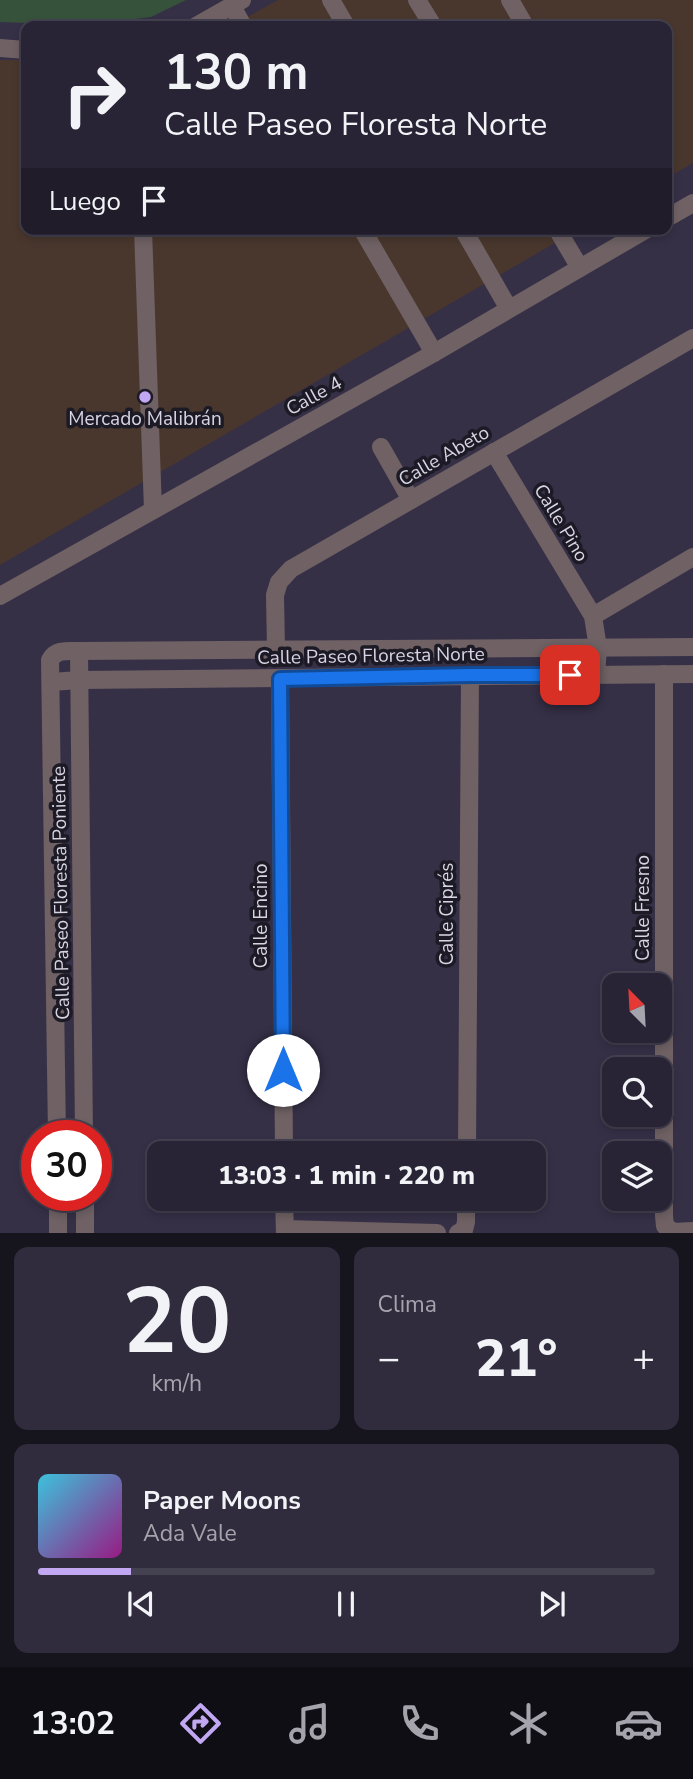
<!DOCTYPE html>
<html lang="es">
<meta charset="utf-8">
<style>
:root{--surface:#282435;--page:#302c3d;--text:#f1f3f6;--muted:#a5a4ad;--line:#444150;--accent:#c2a8f3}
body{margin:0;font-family:"Nunito Sans",sans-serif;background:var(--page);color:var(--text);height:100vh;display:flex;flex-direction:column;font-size:26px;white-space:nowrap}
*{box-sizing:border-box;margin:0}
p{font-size:23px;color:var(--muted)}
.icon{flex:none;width:38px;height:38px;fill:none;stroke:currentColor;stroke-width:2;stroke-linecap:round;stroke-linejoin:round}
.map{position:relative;height:1233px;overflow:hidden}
.drawer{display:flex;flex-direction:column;gap:14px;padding:14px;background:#16141d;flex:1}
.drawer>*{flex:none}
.guide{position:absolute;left:21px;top:21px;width:651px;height:214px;border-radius:14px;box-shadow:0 4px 10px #0003,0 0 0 2px var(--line);background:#282435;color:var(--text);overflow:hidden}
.needle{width:46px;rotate:336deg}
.tools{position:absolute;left:602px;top:973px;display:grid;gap:14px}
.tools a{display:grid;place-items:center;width:70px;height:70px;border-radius:14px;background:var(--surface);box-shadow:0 4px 10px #0003,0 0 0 2px var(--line);font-size:35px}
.speed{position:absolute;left:21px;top:1120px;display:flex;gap:14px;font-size:35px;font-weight:700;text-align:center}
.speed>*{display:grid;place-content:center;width:91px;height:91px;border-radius:50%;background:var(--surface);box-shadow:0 4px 10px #0003,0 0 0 2px var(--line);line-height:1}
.speed .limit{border:10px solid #d22;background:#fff;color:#111}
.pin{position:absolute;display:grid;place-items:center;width:60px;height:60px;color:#fff;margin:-30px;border-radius:14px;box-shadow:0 4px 10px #0006}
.me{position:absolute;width:77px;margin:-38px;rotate:0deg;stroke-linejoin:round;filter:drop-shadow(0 0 5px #0008)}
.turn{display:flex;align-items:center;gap:24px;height:147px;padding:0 28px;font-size:32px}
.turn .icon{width:91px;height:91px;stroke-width:2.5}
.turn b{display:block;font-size:49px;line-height:60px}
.then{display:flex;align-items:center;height:66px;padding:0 28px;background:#0003;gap:14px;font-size:26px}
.big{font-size:52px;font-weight:800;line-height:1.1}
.drawer .widget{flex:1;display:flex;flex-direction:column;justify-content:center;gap:10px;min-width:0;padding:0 24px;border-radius:14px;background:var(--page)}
.drawer .dial{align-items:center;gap:0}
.dial b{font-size:91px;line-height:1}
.song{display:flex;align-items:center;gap:21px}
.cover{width:84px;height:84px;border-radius:10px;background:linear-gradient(135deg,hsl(190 70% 55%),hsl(310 70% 35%))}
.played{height:7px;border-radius:4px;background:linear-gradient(90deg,var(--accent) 15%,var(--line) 15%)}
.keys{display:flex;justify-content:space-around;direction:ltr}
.heat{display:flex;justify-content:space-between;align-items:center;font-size:38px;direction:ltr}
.drawer .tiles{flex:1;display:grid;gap:14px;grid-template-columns:1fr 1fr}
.widget:last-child{grid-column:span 2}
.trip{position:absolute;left:147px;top:1141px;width:399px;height:70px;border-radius:14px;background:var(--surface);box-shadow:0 4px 10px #0003,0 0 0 2px var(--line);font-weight:800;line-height:70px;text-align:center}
.tab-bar{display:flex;height:112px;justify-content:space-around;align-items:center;background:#100e15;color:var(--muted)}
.tab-bar .icon{width:49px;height:49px}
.tab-bar .active{color:var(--accent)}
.tab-bar b{font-size:32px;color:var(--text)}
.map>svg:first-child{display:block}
.commercial{fill:#49372d}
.green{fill:#36523b}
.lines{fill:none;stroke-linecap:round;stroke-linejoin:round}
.minor{stroke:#6f6164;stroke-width:18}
.route-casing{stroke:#114b97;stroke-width:18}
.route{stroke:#1a73e8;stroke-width:12}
.poi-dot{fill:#c2a8f3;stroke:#1c1a24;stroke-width:2.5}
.labels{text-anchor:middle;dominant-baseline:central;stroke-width:7;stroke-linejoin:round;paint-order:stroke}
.street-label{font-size:19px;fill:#d8d4e3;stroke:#1c1a24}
.poi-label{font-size:19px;fill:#d8d4e3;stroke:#1c1a24}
</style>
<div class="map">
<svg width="693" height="1233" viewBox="0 0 693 1233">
<rect width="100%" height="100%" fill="#363047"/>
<!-- commercial -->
<g class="commercial">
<path d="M278,0H693V163L667,178V26H231Z"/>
<path d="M0,60H26V229H579L0,565Z"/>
</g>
<!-- green -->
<path class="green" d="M0,0H186L151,17L86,25L0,22Z"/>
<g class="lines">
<!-- minor -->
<g class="minor">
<path d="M331,0L346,26"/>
<path d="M417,0L433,26"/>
<path d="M510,0L525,26"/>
<path d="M232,6L243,26"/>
<path d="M196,26L242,0"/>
<path d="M0,48L26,50"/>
<path d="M667,218L693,203"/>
<path d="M143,229L153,510"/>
<path d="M362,229L434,353"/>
<path d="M463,229L509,309"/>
<path d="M557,229L580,268"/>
<path d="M381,447L411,500"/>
<path d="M494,452L593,616L598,648L596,675"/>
<path d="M0,596L434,353L647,229"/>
<path d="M593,616L693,557"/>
<path d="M276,649L275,595L279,582L291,569L693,338"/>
<path d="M79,651L84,1136"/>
<path d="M664,674V1216L665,1226L673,1232L693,1231"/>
<path d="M280,679L284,1153"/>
<path d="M51,682L80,680C284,679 489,675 693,674"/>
<path d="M57,1136L50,660C56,649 68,651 79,651L693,647"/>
<path d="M467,1153L470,675"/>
<path d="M58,1195V1233"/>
<path d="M85,1195V1233"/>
<path d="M284,1199L285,1233"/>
<path d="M285,1229L437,1233"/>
<path d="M458,1233L464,1230L466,1222V1199"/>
</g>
</g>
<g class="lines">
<defs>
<path id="route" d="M283,1070L280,679L470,675H570"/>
</defs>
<!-- route casing -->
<use href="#route" class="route-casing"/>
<!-- route -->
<use href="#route" class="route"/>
</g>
<!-- markers -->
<circle class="poi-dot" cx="145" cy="397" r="7"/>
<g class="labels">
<!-- street labels -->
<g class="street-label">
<text transform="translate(314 396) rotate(-29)">Calle 4</text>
<text transform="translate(444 456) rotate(-30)">Calle Abeto</text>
<text transform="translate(561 523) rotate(59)">Calle Pino</text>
<text transform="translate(371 656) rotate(-1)">Calle Paseo Floresta Norte</text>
<text transform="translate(61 893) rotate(-91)">Calle Paseo Floresta Poniente</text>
<text transform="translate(643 908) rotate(-90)">Calle Fresno</text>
<text transform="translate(447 914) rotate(-90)">Calle Ciprés</text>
<text transform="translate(261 916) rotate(-90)">Calle Encino</text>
</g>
<!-- poi labels -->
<g class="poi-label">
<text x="145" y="419">Mercado Malibrán</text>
</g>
</g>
</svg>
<div class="tools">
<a><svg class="needle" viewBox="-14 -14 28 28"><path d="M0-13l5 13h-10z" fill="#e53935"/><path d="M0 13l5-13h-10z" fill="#a5a4ad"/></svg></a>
<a><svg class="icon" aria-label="search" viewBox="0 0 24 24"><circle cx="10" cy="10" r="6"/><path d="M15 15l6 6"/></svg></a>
<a><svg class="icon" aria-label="layers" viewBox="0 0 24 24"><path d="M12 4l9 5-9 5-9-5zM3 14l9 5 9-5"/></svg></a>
</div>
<div class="speed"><div class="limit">30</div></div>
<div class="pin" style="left:570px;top:675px;background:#d93025"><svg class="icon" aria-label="arrive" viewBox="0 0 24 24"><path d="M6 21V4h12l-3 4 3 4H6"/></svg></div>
<svg class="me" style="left:283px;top:1070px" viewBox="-20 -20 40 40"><circle r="19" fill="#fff"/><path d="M0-13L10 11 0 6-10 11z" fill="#1a73e8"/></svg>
<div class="trip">13:03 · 1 min · 220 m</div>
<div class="guide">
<div class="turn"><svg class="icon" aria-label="right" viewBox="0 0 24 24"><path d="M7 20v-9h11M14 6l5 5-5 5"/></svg><div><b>130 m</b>Calle Paseo Floresta Norte</div></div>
<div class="then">Luego<svg class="icon" aria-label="arrive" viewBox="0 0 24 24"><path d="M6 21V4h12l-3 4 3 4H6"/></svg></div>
</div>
</div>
<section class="drawer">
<div class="tiles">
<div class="widget dial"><b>20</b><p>km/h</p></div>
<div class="widget"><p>Clima</p>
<div class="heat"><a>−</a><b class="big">21°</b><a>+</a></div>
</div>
<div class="widget">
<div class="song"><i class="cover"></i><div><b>Paper Moons</b><p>Ada Vale</p></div></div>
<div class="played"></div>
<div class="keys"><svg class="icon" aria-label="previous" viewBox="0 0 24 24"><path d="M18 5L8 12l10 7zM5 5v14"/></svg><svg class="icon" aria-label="pause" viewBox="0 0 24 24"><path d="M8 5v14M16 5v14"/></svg><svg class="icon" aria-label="next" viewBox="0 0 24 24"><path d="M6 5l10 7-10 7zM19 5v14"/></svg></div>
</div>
</div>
</section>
<nav class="tab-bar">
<b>13:02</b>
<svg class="icon active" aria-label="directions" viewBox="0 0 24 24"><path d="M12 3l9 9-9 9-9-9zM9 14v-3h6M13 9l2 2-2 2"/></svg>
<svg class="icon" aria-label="music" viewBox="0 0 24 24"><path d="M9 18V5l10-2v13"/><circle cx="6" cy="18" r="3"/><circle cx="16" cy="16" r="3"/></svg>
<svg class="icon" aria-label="phone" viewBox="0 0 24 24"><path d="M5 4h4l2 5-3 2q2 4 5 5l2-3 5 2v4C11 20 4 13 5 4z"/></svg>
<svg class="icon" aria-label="climate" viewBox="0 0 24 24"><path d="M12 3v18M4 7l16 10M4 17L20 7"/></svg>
<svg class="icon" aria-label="car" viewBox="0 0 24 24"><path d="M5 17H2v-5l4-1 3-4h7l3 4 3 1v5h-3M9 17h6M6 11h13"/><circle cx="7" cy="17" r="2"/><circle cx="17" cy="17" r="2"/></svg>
</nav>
